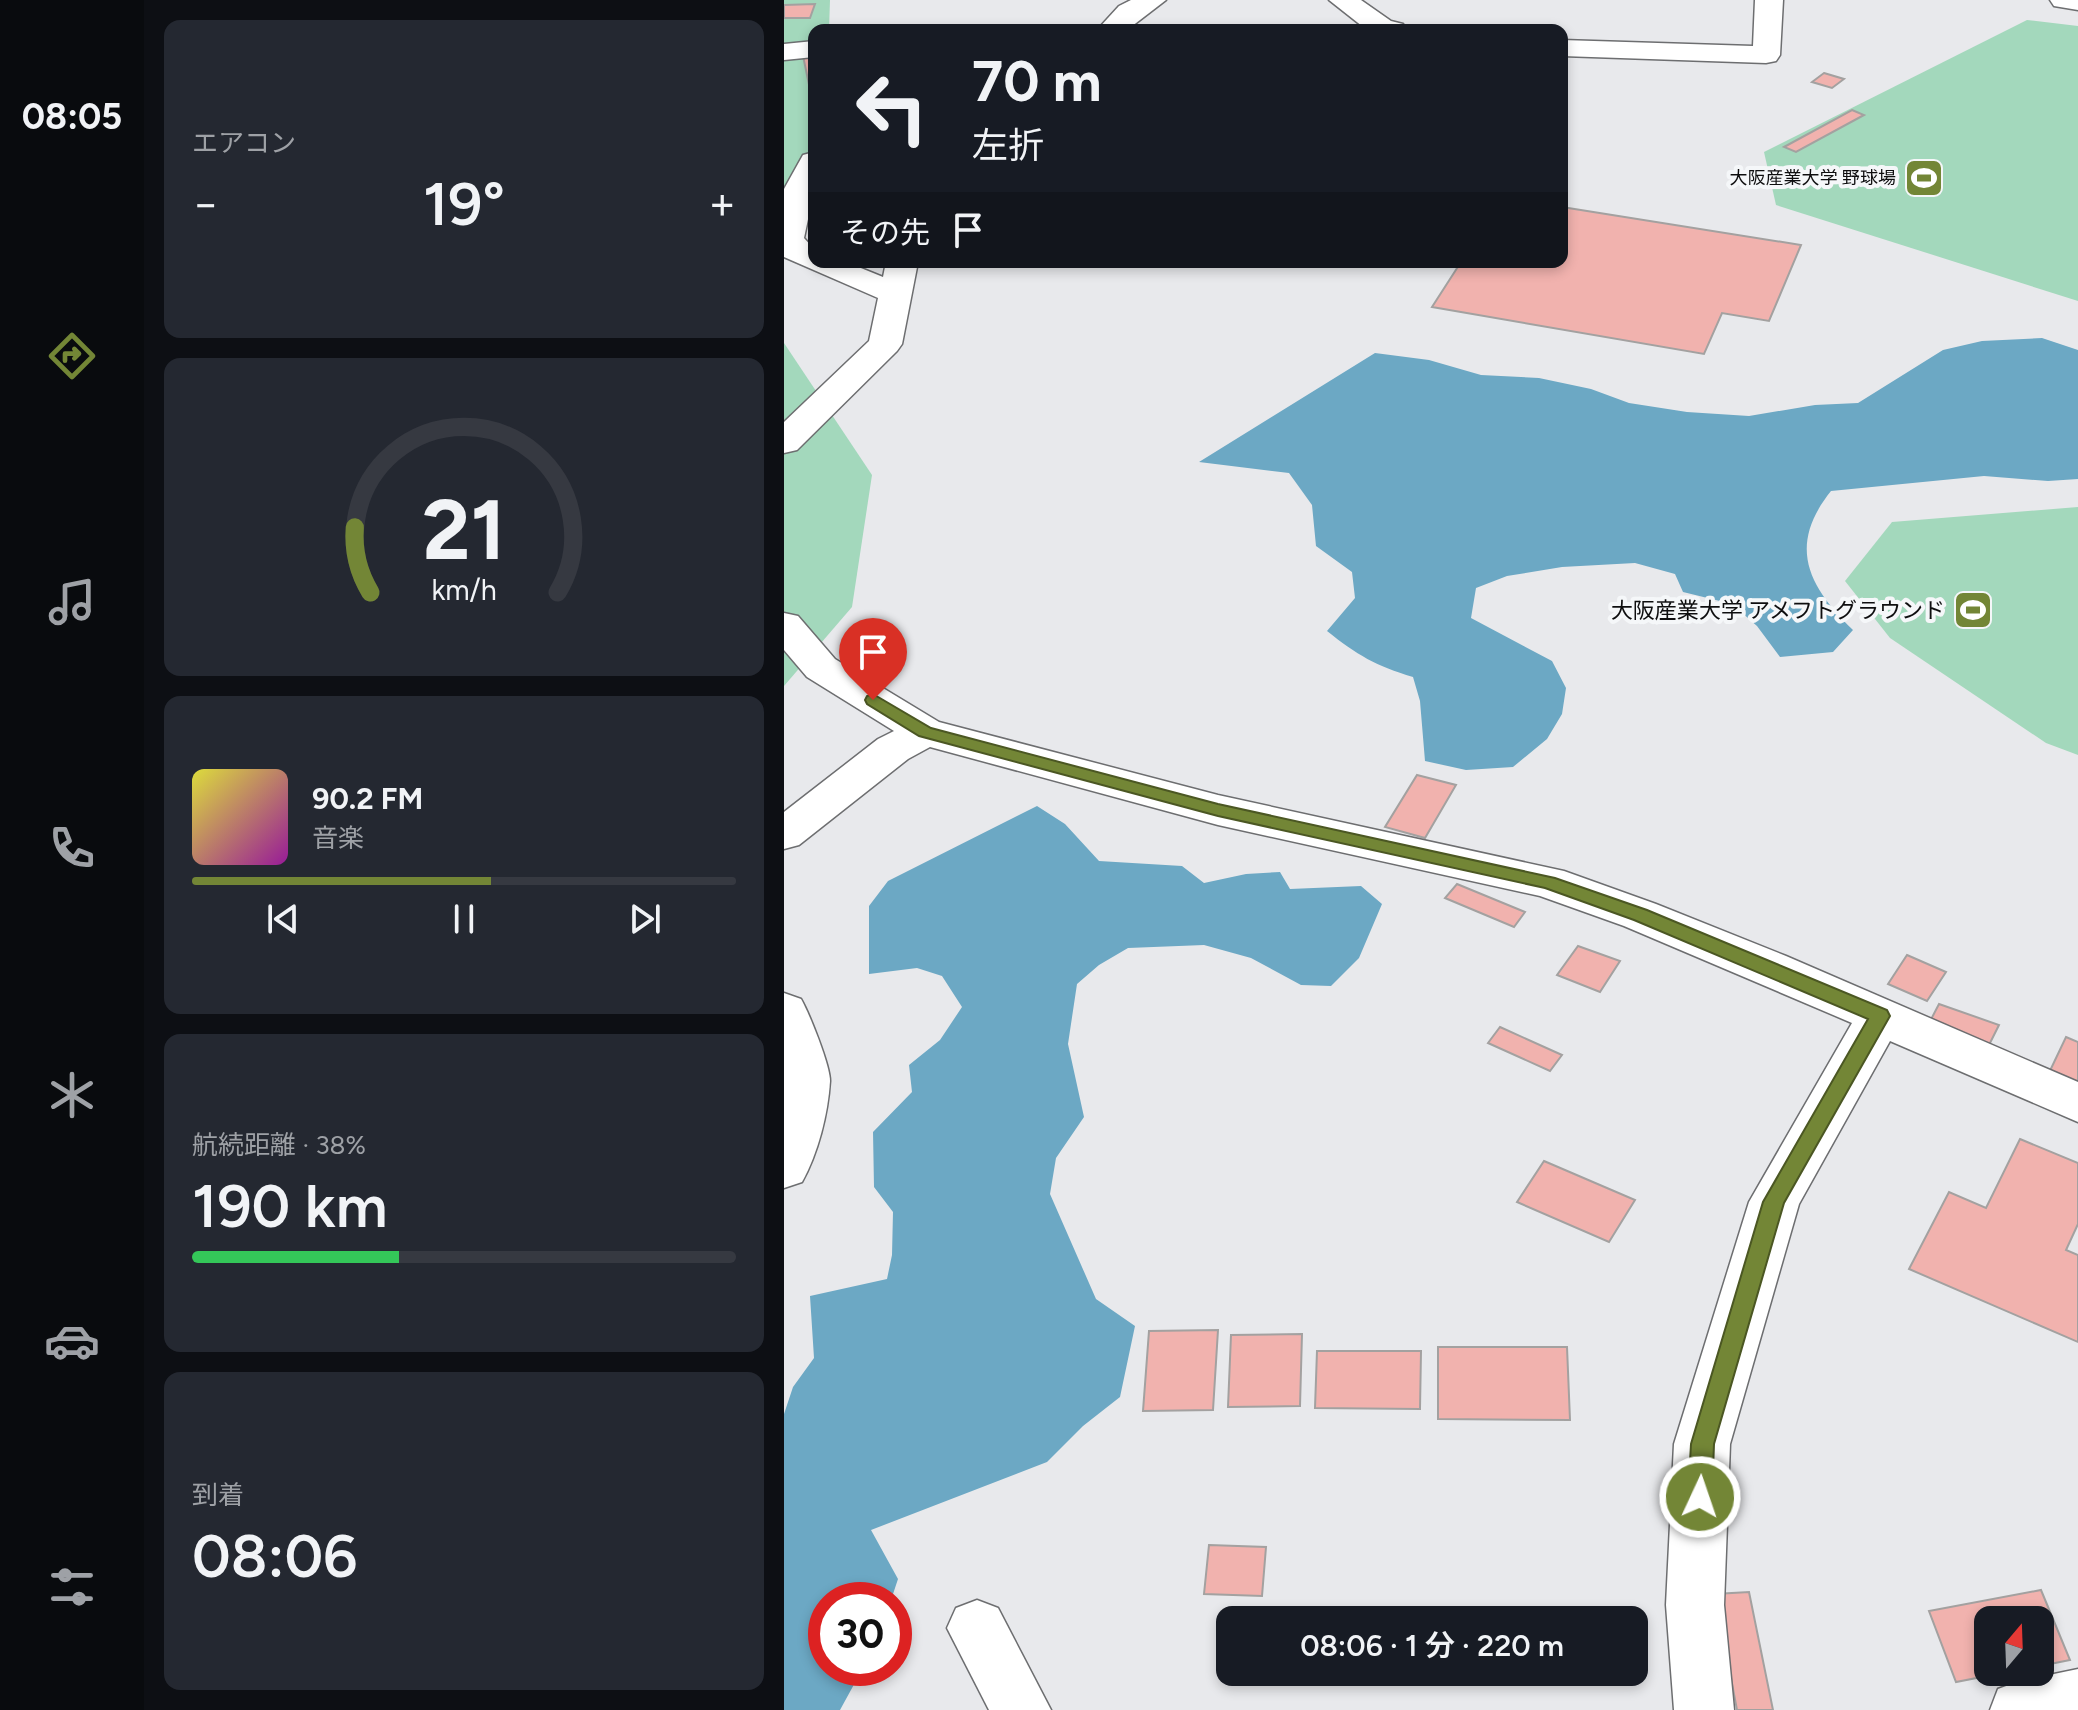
<!DOCTYPE html>
<html lang="ja">
<meta charset="utf-8">
<style>
:root{--surface:#171b24;--page:#242831;--text:#f1f3f6;--muted:#9ea1a6;--line:#363941;--accent:#738636}
body{margin:0;font-family:Figtree,"Noto Sans JP",sans-serif;background:var(--page);color:var(--text);height:100vh;display:flex;flex-direction:column;font-size:30px;white-space:nowrap}
*{box-sizing:border-box;margin:0}
p{font-size:26px;color:var(--muted)}
.icon{flex:none;width:44px;height:44px;fill:none;stroke:currentColor;stroke-width:2;stroke-linecap:round;stroke-linejoin:round}
.map{position:relative;flex:1;overflow:hidden}
.panel{display:flex;flex-direction:column;gap:20px;padding:20px;background:#0d0f14;width:640px}
.panel>*{flex:none}
.guide{position:absolute;left:24px;top:24px;width:760px;height:244px;border-radius:16px;box-shadow:0 4px 12px #0003;background:#171b24;color:var(--text);overflow:hidden}
.needle{width:52px;rotate:19deg}
.buttons{position:absolute;left:1190px;top:1606px;display:grid;gap:16px}
.buttons a{display:grid;place-items:center;width:80px;height:80px;border-radius:16px;background:var(--surface);box-shadow:0 4px 12px #0003;font-size:40px}
.speed{position:absolute;left:24px;top:1582px;display:flex;gap:16px;font-size:40px;font-weight:700;text-align:center}
.speed>*{display:grid;place-content:center;width:104px;height:104px;border-radius:50%;background:var(--surface);box-shadow:0 4px 12px #0003;line-height:1}
.speed .limit{border:12px solid #d22;background:#fff;color:#111}
.pin{position:absolute;display:grid;place-items:center;width:68px;height:68px;color:#fff;margin:-82px -34px;border-radius:50% 50% 50% 0;rotate:-45deg;box-shadow:0 0 8px #0007}
.pin .icon{rotate:45deg}
.me{position:absolute;width:88px;margin:-44px;rotate:3deg;stroke-linejoin:round;filter:drop-shadow(0 0 6px #0008)}
.turn{display:flex;align-items:center;gap:28px;height:168px;padding:0 32px;font-size:36px}
.turn .icon{width:104px;height:104px;stroke-width:2.5}
.turn b{display:block;font-size:56px;line-height:68px}
.then{display:flex;align-items:center;height:76px;padding:0 32px;background:#0003;gap:16px;font-size:30px}
.big{font-size:60px;font-weight:600;line-height:1.1}
.panel .tile{flex:1;display:flex;flex-direction:column;justify-content:center;gap:12px;min-width:0;padding:0 28px;border-radius:16px;background:var(--page)}
.panel .dial{align-items:center;gap:0}
.dial svg{height:208px;overflow:visible;fill:none;stroke:var(--line);stroke-width:7;stroke-linecap:round;text-anchor:middle}
.dial text{fill:var(--text);stroke:none}
.song{display:flex;align-items:center;gap:24px}
.cover{width:96px;height:96px;border-radius:12px;background:linear-gradient(135deg,hsl(60 70% 55%),hsl(300 70% 35%))}
.played{height:8px;border-radius:4px;background:linear-gradient(90deg,var(--accent) 55%,var(--line) 55%)}
.keys{display:flex;justify-content:space-around;direction:ltr}
.heat{display:flex;justify-content:space-between;align-items:center;font-size:44px;direction:ltr}
.charge{height:12px;border-radius:6px;background:linear-gradient(90deg,#34c759 38%,var(--line) 0)}
.trip{position:absolute;left:432px;top:1606px;width:432px;height:80px;border-radius:16px;background:var(--surface);box-shadow:0 4px 12px #0003;font-weight:600;line-height:80px;text-align:center}
main{display:flex;flex:1;min-height:0}
.menu{display:flex;flex-direction:column;width:144px;justify-content:space-around;align-items:center;background:#090b0e;color:var(--muted)}
.menu .icon{width:56px;height:56px}
.menu .active{color:var(--accent)}
.menu b{font-size:36px;color:var(--text)}
.map>svg:first-child{display:block}
.green{fill:#a3d8bc}
.water{fill:#6ca8c4}
.building{fill:#f1b2ae;stroke:#a3a1a0;stroke-width:2}
.lines{fill:none;stroke-linecap:round;stroke-linejoin:round}
.minor-casing{stroke:#6d6e70;stroke-width:3}
.minor{fill:#fff;fill-rule:evenodd}
.route{fill:#738636;stroke:#4b5723;stroke-width:2}
.labels{text-anchor:middle;dominant-baseline:central;stroke-width:8;stroke-linejoin:round;paint-order:stroke}
.far-poi-label{font-size:18px;fill:#0e0e0f;stroke:#f5f7f9;text-anchor:end}
.poi-label{font-size:22px;fill:#0e0e0f;stroke:#f5f7f9;text-anchor:end}
</style>
<main>
<nav class="menu">
<b>08:05</b>
<svg class="icon active" aria-label="directions" viewBox="0 0 24 24"><path d="M12 3l9 9-9 9-9-9zM9 14v-3h6M13 9l2 2-2 2"/></svg>
<svg class="icon" aria-label="music" viewBox="0 0 24 24"><path d="M9 18V5l10-2v13"/><circle cx="6" cy="18" r="3"/><circle cx="16" cy="16" r="3"/></svg>
<svg class="icon" aria-label="phone" viewBox="0 0 24 24"><path d="M5 4h4l2 5-3 2q2 4 5 5l2-3 5 2v4C11 20 4 13 5 4z"/></svg>
<svg class="icon" aria-label="climate" viewBox="0 0 24 24"><path d="M12 3v18M4 7l16 10M4 17L20 7"/></svg>
<svg class="icon" aria-label="car" viewBox="0 0 24 24"><path d="M5 17H2v-5l4-1 3-4h7l3 4 3 1v5h-3M9 17h6M6 11h13"/><circle cx="7" cy="17" r="2"/><circle cx="17" cy="17" r="2"/></svg>
<svg class="icon" aria-label="filters" viewBox="0 0 24 24"><path d="M4 7h16M4 17h16"/><circle cx="9" cy="7" r="2"/><circle cx="15" cy="17" r="2"/></svg>
</nav>
<section class="panel">
<div class="tile"><p>エアコン</p>
<div class="heat"><a>−</a><b class="big">19°</b><a>+</a></div>
</div>
<div class="tile dial"><svg viewBox="0 0 100 80">
<path d="M14 69A42 42 0 1 1 86 69"/>
<path d="M14 69A42 42 0 0 1 8 44" stroke="#738636"/>
<text x="50" y="56" font-size="32" font-weight="700">21</text>
<text x="50" y="72" font-size="11">km/h</text>
</svg></div>
<div class="tile">
<div class="song"><i class="cover"></i><div><b>90.2 FM</b><p>音楽</p></div></div>
<div class="played"></div>
<div class="keys"><svg class="icon" aria-label="previous" viewBox="0 0 24 24"><path d="M18 5L8 12l10 7zM5 5v14"/></svg><svg class="icon" aria-label="pause" viewBox="0 0 24 24"><path d="M8 5v14M16 5v14"/></svg><svg class="icon" aria-label="next" viewBox="0 0 24 24"><path d="M6 5l10 7-10 7zM19 5v14"/></svg></div>
</div>
<div class="tile"><p>航続距離 · 38%</p><b class="big">190 km</b><div class="charge"></div></div>
<div class="tile"><p>到着</p><b class="big">08:06</b></div>
</section>
<div class="map">
<svg width="1294" height="1710" viewBox="0 0 1294 1710">
<rect width="100%" height="100%" fill="#e8e9ec"/>
<!-- green -->
<g class="green">
<path d="M0,0H46L45,30H30V176L0,231Z"/>
<path d="M1243,20L1294,26V301L992,205L980,152Z"/>
<path d="M0,343L88,475L68,607L0,686Z"/>
<path d="M1294,507V755L1262,743L1106,638L1061,581L1108,522Z"/>
</g>
<!-- water -->
<g class="water">
<path d="M1258,338L1294,350V479L1264,481L1200,476L1047,491C1003,546 1024,586 1069,630L1049,652L996,657L973,626L948,604L899,592L891,574L851,563L778,567L723,576L692,588L687,618L768,661L782,688L778,714L763,739L729,767L682,770L641,761L636,701L629,677C592,666 573,655 543,631L571,598L568,572L532,546L528,505L505,473L415,462L591,353L645,360L697,375L755,378L807,389L845,403L903,412L965,416L1031,405L1074,403L1159,350L1198,341Z"/>
<path d="M253,806L281,824L315,861L398,866L420,883L462,874L496,872L506,889L577,886L598,904L575,958L547,986L517,985L467,958L420,945L344,948L315,965L293,984L284,1044L300,1117L272,1158L266,1194L312,1299L351,1326L336,1397L299,1426L263,1462L87,1530L114,1579L107,1600H42V1668H79L56,1710H0V1414L9,1387L30,1358L26,1296L103,1279L108,1255L109,1212L90,1187L89,1132L128,1092L125,1065L156,1040L178,1007L158,976L133,968L85,974V906L104,881Z"/>
</g>
<!-- building -->
<g class="building">
<path d="M31,4L26,18H0V5Z"/>
<path d="M30,55V99H28L19,56Z"/>
<path d="M1040,73L1060,79L1048,88L1028,82Z"/>
<path d="M1068,110L1080,115L1012,152L1000,147Z"/>
<path d="M778,207L1017,245L985,321L938,313L920,354L648,307L677,262H778Z"/>
<path d="M633,775L672,785L641,838L601,827Z"/>
<path d="M673,884L741,912L730,927L661,898Z"/>
<path d="M794,946L836,961L816,992L773,975Z"/>
<path d="M1123,955L1162,972L1143,1001L1104,984Z"/>
<path d="M1155,1004L1215,1025L1202,1051L1142,1029Z"/>
<path d="M716,1027L778,1055L766,1071L704,1043Z"/>
<path d="M1282,1037L1294,1042V1089L1263,1077Z"/>
<path d="M1236,1139L1294,1163V1224L1282,1250L1294,1255V1342L1125,1269L1165,1192L1202,1208Z"/>
<path d="M760,1161L851,1200L825,1242L733,1202Z"/>
<path d="M434,1330L429,1410L359,1411L365,1331Z"/>
<path d="M518,1334L516,1406L444,1407L447,1335Z"/>
<path d="M654,1347H783L786,1420L654,1419Z"/>
<path d="M533,1351H637L636,1409L531,1408Z"/>
<path d="M425,1545L482,1547L478,1596L420,1594Z"/>
<path d="M1257,1590L1286,1660L1256,1666V1620H1204V1672H1223L1172,1682L1145,1611Z"/>
<path d="M965,1592L989,1710H953L931,1594Z"/>
</g>
<g class="lines">
<defs>
<g id="minor">
<path d="M347,0H382L343,30H313L335,6Z"/>
<path d="M545,0H577L607,21L619,24L623,30H583Z"/>
<path d="M971,0H999L996,55L992,61L982,63L778,56V40L969,46Z"/>
<path d="M1266,0H1294V10L1270,6Z"/>
<path d="M30,41V57L0,60V44Z"/>
<path d="M30,152V191L20,238L30,249V262H62L99,277L102,262H134L118,344L113,351L13,450L0,453V422L85,341L94,298L0,257V189L19,155Z"/>
<path d="M0,613L14,616L51,659L155,722L434,795L780,871L872,904L1002,956L1294,1082V1122L1106,1041L1015,1204L946,1444L940,1605L950,1710H890L882,1605L890,1444L965,1202L1068,1023L840,926L756,896L434,825L146,747L124,759L15,845L0,849V812L94,739L110,731L23,677L0,650Z"/>
<path d="M0,993L17,999C25,1013 46,1065 46,1081C44,1114 34,1153 18,1182L0,1188Z"/>
<path d="M193,1600L214,1608L267,1710H205L163,1628L172,1608Z"/>
<path d="M1294,1669V1710H1206L1214,1689L1236,1681Z"/>
</g>
</defs>
<!-- minor casing -->
<use href="#minor" class="minor-casing"/>
<!-- minor -->
<use href="#minor" class="minor"/>
</g>
<!-- route -->
<path class="route" d="M89,694L147,728L434,804L771,878L863,910L1103,1010L1106,1016L1000,1203L930,1444L928,1497L924,1505L916,1508L907,1505L904,1497L907,1444L979,1202L1084,1019L850,920L761,888L434,816L135,736L83,704L81,700L83,696Z"/>
<!-- icons -->
<defs>
<symbol id="stadium-square" viewBox="-11 -11 22 22"><rect x="-9" y="-9" width="18" height="18" rx="4" fill="#738636" stroke="#f5f7f9"/><path d="M0-5a6.5 5 0 1 0 0 10a6.5 5 0 1 0 0-10ZM-3.5-1.8h7v3.6h-7Z" fill="#fff"/></symbol>
</defs>
<g fill-rule="evenodd">
<use href="#stadium-square" x="1118" y="156" width="44" height="44"/>
<use href="#stadium-square" x="1167" y="588" width="44" height="44"/>
</g>
<g class="labels">
<!-- far-poi labels -->
<g class="far-poi-label">
<text x="1112" y="178">大阪産業大学 野球場</text>
</g>
<!-- poi labels -->
<g class="poi-label">
<text x="1161" y="610">大阪産業大学 アメフトグラウンド</text>
</g>
</g>
</svg>
<div class="buttons">
<a><svg class="needle" viewBox="-14 -14 28 28"><path d="M0-13l5 13h-10z" fill="#e53935"/><path d="M0 13l5-13h-10z" fill="#9ea1a6"/></svg></a>
</div>
<div class="speed"><div class="limit">30</div></div>
<div class="pin" style="left:89px;top:700px;background:#d93025"><svg class="icon" aria-label="arrive" viewBox="0 0 24 24"><path d="M6 21V4h12l-3 4 3 4H6"/></svg></div>
<svg class="me" style="left:916px;top:1497px" viewBox="-20 -20 40 40"><circle r="17" fill="#738636" stroke="#fff" stroke-width="3"/><path d="M0-11L8 9 0 5-8 9z" fill="#fff"/></svg>
<div class="trip">08:06 · 1 分 · 220 m</div>
<div class="guide">
<div class="turn"><svg class="icon" aria-label="left" viewBox="0 0 24 24"><path d="M17 20v-9H6M10 6l-5 5 5 5"/></svg><div><b>70 m</b>左折</div></div>
<div class="then">その先<svg class="icon" aria-label="arrive" viewBox="0 0 24 24"><path d="M6 21V4h12l-3 4 3 4H6"/></svg></div>
</div>
</div>
</main>
